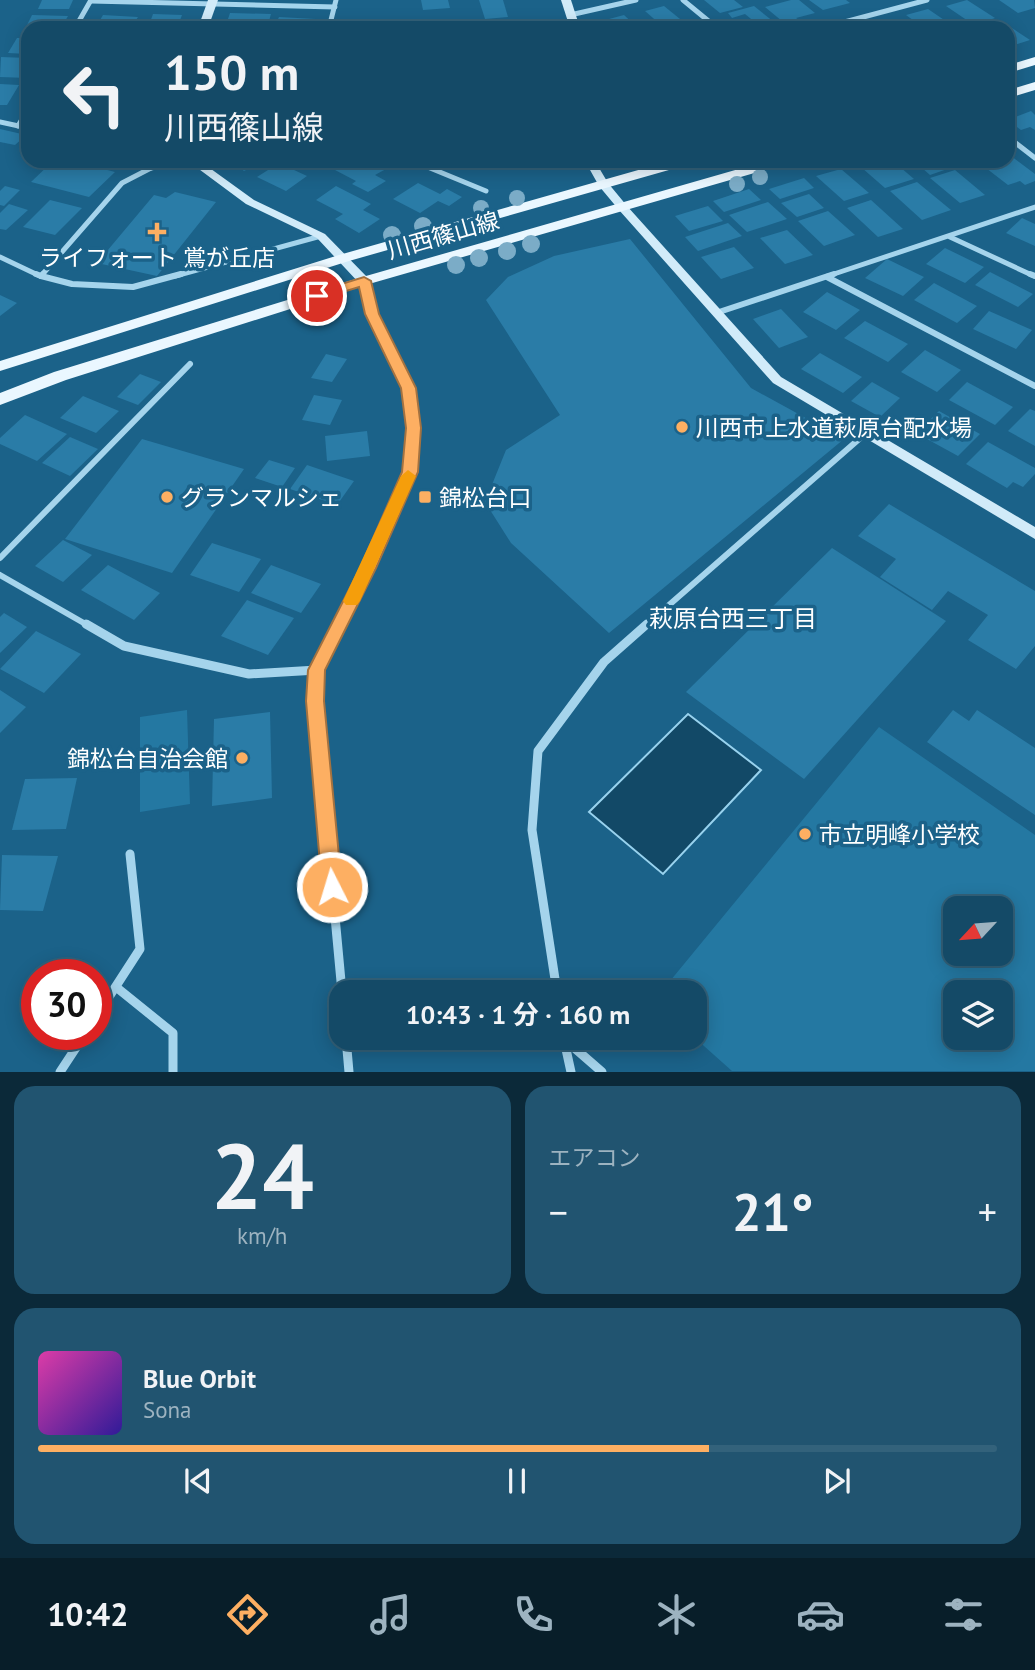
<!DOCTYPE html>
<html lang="ja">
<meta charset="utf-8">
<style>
:root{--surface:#144a67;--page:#215470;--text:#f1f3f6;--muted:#9db3c0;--line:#33627b;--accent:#fdaf62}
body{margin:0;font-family:"PT Sans","Noto Sans JP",sans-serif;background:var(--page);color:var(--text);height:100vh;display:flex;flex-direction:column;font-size:26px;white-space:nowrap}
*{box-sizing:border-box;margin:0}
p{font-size:23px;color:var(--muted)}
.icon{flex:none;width:38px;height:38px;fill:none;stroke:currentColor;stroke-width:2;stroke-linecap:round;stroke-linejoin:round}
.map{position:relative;height:1072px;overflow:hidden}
.drawer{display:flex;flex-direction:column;gap:14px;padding:14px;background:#0b2939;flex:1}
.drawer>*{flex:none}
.guide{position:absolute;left:21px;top:21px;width:994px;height:147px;border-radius:21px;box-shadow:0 4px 18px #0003,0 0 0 2px var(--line);background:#144a67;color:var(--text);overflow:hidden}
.needle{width:46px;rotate:244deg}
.tools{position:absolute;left:943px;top:896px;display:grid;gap:14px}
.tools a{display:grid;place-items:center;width:70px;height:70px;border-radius:14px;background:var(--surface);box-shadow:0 4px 18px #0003,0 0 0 2px var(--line);font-size:35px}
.speed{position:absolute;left:21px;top:959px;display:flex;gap:14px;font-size:35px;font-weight:700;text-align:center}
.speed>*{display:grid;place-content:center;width:91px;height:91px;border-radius:50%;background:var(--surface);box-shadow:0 4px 18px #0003,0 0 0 2px var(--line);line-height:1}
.speed .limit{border:10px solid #d22;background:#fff;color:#111}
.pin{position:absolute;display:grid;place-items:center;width:60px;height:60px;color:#fff;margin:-30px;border:4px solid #fff;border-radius:50%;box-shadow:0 2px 7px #0007}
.me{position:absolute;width:77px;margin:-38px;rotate:355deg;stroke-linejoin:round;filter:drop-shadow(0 0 5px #0008)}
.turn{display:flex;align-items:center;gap:24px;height:147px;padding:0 28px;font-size:32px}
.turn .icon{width:91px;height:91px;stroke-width:2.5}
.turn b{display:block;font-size:49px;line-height:60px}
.big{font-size:52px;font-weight:700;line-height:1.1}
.drawer .card{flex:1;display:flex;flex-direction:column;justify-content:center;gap:10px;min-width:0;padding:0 24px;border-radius:21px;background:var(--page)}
.drawer .dial{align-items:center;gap:0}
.dial b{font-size:91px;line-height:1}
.song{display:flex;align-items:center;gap:21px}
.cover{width:84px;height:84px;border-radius:10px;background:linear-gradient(135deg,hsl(320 70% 55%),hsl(250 70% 35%))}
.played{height:7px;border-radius:4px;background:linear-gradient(90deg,var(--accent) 70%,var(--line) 70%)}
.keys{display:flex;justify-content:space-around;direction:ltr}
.heat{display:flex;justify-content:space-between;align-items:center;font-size:38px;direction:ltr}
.drawer .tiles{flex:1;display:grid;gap:14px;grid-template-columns:1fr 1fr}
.card:last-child{grid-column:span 2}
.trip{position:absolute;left:329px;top:980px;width:378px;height:70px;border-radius:21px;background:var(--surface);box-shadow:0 4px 18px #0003,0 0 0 2px var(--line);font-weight:700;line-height:70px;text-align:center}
.dock{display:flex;height:112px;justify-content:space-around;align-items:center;background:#081e29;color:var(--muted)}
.dock .icon{width:49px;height:49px}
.dock .selected{color:var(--accent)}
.dock b{font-size:32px;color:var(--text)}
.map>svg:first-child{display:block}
.green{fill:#2478a2;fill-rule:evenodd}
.water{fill:#124967;stroke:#98d2ee;stroke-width:2}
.building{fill:#2a7ca7}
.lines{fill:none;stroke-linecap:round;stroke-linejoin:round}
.street-far2{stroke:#a5d4ec;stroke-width:5}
.street-far1{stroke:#a5d4ec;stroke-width:6}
.street{stroke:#a5d4ec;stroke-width:9}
.secondary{fill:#d1ebf9;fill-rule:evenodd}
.primary{fill:#eaf7ff;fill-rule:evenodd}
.tree{fill:#7bacc7}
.route{fill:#fdaf62;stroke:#a47240;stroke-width:2}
.slow{fill:#f59e0b}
.poi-dot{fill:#fdaf62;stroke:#1b6289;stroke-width:2.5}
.labels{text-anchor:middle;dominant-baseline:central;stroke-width:7;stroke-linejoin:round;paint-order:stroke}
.street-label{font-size:23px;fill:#fff;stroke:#1b6289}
.poi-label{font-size:23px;fill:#fff;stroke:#1b6289;text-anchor:start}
.neighbourhood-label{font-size:24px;fill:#fff;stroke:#1b6289}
</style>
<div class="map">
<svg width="1035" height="1072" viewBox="0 0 1035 1072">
<rect width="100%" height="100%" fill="#1b6289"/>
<!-- green -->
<g class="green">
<path d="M187,710L190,804L140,812V717Z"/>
<path d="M879,727L1035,835V1071H732L695,1038V992H661ZM956,908H1001V954H956ZM956,992H1001V1038H956Z"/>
</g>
<!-- water -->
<path class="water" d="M688,714L761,770L663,874L589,812Z"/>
<!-- building -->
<g class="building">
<path d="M42,0H73L69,9H38Z"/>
<path d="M421,0H448L450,8L423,10Z"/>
<path d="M479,0H503L508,17L485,19Z"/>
<path d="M704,0H734L743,7L720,13Z"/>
<path d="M791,0H799L815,13L796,18L802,22L788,26L765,7Z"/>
<path d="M809,0H846L850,3L823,10Z"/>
<path d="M967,0L995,18L974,25L946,6Z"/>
<path d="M999,0H1034L1035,8L1018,13Z"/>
<path d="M664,6L680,19L661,25L645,11Z"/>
<path d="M754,6L779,26L762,28L745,14L732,18L728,13Z"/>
<path d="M928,9L956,28H924L906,15Z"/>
<path d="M230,13L271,14L267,28H225Z"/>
<path d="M153,14L182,15L177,28H148Z"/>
<path d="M32,15L68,16L61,28H28V33H23Z"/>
<path d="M103,15L138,17L131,28L96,27Z"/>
<path d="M624,15L638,28H620L609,19Z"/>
<path d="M279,17L316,19L313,28H274Z"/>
<path d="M1002,21L1012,28L1030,40L1008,47V28H983Z"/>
<path d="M17,38H28V54L8,53Z"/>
<path d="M1,57L28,58V78L0,77Z"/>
<path d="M0,84L19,85L7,105H0Z"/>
<path d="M1031,111L1035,115V130L1030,127L1021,130L1008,120Z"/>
<path d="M0,129L26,135L15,145L0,142Z"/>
<path d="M1011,156L1035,174V181L1025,185L1020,181L1008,185L982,165L995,161H1008V157Z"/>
<path d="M53,161H73L115,172L89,197L31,182Z"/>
<path d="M231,161H265L244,171Z"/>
<path d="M349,161H371L386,169L375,175L386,181L368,192L352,184L356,181L335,170Z"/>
<path d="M883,161H893L914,179L885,188L862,168Z"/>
<path d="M914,161H949L956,166L930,175Z"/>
<path d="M279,163L307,176L286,191L257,177Z"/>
<path d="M841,169L869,193L844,201L816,176Z"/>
<path d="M955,170L985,195L960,203L930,178Z"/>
<path d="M804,178L814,188L780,199L769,189Z"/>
<path d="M917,182L951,210L922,220L890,191Z"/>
<path d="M418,183L440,194L447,189L462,197L449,206L438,201L420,213L393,199Z"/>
<path d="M5,186L20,190L4,206L0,205V191Z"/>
<path d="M336,186L371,204L363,210L380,219L359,233L335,219L343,214L316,200Z"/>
<path d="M749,189L761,200L724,212L713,201Z"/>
<path d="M175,192L216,202L157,276L97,263L154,195L166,198Z"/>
<path d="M809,194L824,208L797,217L781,203Z"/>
<path d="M50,200L82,208L55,235L23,227Z"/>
<path d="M871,200L903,229L878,237L847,208Z"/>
<path d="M768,202L787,219L747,232L729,215Z"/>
<path d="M9,204L28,210L6,230L0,229V213Z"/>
<path d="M708,206L723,221L689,231L675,216Z"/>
<path d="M828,211L855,235L824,246L798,221Z"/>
<path d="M1022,218L1035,224V246L1006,233Z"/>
<path d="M728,223L742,236L698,251L685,237Z"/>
<path d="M787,230L813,255L785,264L760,238Z"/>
<path d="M630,239L751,388L844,439L609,633L511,543L485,502L506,450L560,415L486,300L508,277L554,256Z"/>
<path d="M734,247L754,268L721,279L701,257Z"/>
<path d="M945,248L984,267L965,283L926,264Z"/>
<path d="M887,259L924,277L903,296L865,278Z"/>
<path d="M990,272L1033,294L1018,307L975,285Z"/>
<path d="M934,283L977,306L957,323L914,300Z"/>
<path d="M827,292L860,310L836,330L803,312Z"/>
<path d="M0,295L17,303L0,316Z"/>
<path d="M781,309L808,337L779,348L753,319Z"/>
<path d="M989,311L1032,330L1016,349L973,329Z"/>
<path d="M865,321L908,344L888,362L844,338Z"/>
<path d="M925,350L961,370L937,392L901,372Z"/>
<path d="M820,353L862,377L843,393L801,369Z"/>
<path d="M326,354L347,359L332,382L311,378Z"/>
<path d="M140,374L161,382L138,405L117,397Z"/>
<path d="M872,382L900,398L880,417L851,401Z"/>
<path d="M967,382L1013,407L995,425L949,400Z"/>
<path d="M314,395L342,400L330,425L302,420Z"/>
<path d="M83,396L119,411L96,433L60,418Z"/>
<path d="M1030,409L1035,411V446L1008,431Z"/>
<path d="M939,411L980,434L958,456L916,433Z"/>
<path d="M25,415L67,434L37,461L0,444V438Z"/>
<path d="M367,431L370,456L327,461L325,436Z"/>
<path d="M70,437L98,449L70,476L42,463Z"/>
<path d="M142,439L244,469L172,573L65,539Z"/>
<path d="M988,442L1035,468V474L1023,487L1013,482L1007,488L966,464Z"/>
<path d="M269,460L295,468L282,487L255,478Z"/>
<path d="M307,465L354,481L337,505L290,489Z"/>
<path d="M889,504L1035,591V646L1016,669L968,640L988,615L948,591L932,610L880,577L896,559L858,536Z"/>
<path d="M63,540L92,555L63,582L35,566Z"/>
<path d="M212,543L261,559L239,592L190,575Z"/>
<path d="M832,548L946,621L804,779L686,692Z"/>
<path d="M108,565L160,593L134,620L81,590Z"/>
<path d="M271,565L321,584L301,613L251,593Z"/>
<path d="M247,600L294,618L268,655L221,636Z"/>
<path d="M4,613L27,627L0,653V617Z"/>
<path d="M36,631L81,654L44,693L0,669Z"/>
<path d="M0,690L26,707L0,733Z"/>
<path d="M953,710L969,721L977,710L1035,748V815L927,742Z"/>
<path d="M270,712L272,798L212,806L214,719Z"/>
<path d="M77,778L66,829L12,830L25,779Z"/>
<path d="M2,855L58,856L43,911L0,910Z"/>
</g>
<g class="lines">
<!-- street-far2 -->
<g class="street-far2">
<path d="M683,0L717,28"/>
<path d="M91,1L335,7"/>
<path d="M570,15L636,0"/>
<path d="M75,28L91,0"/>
<path d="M329,28L336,0"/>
<path d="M822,28L927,0"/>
<path d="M0,122L28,128"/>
<path d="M18,126L28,109"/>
<path d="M1008,137L1035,158"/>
<path d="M145,161L151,168L184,161"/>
<path d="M413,161L486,191"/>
<path d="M950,237L1034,276"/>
<path d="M0,257L40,276"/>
<path d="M41,276L122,183L151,168"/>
<path d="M175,276L321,236"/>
<path d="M828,276L1035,207"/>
</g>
<!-- street-far1 -->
<g class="street-far1">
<path d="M36,274L41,276L43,274"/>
<path d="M1030,274L1035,276"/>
<path d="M41,276L72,284L133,287L181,274"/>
<path d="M827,277L1035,386"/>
<path d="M716,313L834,274"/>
<path d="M0,558L190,364"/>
<path d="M0,575L89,626"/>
<path d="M339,626L410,472L414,428L408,388L372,314L364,281"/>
<path d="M645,626L866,433"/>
</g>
<!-- street -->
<g class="street">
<path d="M86,624L124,646L249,674L317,670"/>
<path d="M340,624L317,670L315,701L342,992"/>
<path d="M116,987L173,1033V1072"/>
<path d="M557,992L532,830L538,751L604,662L647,624"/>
<path d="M96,1017L140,949L130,854"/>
<path d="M346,1038L349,1072"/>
<path d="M563,1038L602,1072"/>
<path d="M564,1040L571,1072"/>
<path d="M60,1072L85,1034"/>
</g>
<!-- secondary -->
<g class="secondary">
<path d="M208,0H218L208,28H198Z"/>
<path d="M561,0H571L580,28H570Z"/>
<path d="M188,161H200L254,200L325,234L368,278V284H360L317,238L246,204Z"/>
<path d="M585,161H595L608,183L627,206L781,377L1035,527V539L773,383L619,210L599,186Z"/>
</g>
<!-- primary -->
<g class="primary">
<path d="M1035,57V65L1008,73V65Z"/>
<path d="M1035,82V90L1008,98V90Z"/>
<path d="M670,161H692L690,164L349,261L0,371V361L339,255Z"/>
<path d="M767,161H788L786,164L369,284L66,380L0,405V393L54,372L359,278Z"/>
</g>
</g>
<!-- trees -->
<g class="tree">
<circle cx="760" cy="177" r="8"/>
<circle cx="737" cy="184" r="8"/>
<circle cx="517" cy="198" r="8"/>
<circle cx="481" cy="208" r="8"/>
<circle cx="423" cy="226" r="9"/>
<circle cx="392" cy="235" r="9"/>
<circle cx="531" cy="244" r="9"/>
<circle cx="507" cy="251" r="9"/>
<circle cx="479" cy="258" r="9"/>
<circle cx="456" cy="265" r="9"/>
</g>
<!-- route -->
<path class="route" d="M364,277L371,281L379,314L416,388L421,428L418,472L376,568L325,670L324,701L342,887L339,893L332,896L325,893L322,887L306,701L308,670L360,568L402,472L406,428L401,388L365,314L359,287L317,300L310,296L312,293Z"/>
<!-- slow -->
<path class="slow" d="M408,470L416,476L360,601L357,605H346L343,601L401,476Z"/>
<!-- markers -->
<g class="poi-dot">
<path d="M153.5 221.5h7v7h7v7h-7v7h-7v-7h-7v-7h7z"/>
<circle cx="682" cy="427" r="7"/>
<circle cx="167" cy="497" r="7"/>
<rect x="418" y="490" width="14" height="14" rx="3.5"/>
<circle cx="242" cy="758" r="7"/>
<circle cx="805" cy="834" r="7"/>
</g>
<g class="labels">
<!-- street labels -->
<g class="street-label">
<text transform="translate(443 235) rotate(-16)">川西篠山線</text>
</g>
<!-- poi labels -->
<g class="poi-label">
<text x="157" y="257" text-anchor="middle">ライフォート 鴬が丘店</text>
<text x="696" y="427">川西市上水道萩原台配水場</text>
<text x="181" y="497">グランマルシェ</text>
<text x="439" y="497">錦松台口</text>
<text x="228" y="758" text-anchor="end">錦松台自治会館</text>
<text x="819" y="834">市立明峰小学校</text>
</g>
<!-- neighbourhood labels -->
<g class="neighbourhood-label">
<text x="733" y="618">萩原台西三丁目</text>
</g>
</g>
</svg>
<div class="tools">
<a><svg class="needle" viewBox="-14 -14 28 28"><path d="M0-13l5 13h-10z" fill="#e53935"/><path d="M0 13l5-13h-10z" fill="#9db3c0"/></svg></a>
<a><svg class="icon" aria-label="layers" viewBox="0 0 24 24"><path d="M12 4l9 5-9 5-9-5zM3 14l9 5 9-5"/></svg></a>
</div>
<div class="speed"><div class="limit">30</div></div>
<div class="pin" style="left:317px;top:296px;background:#d93025"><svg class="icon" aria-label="arrive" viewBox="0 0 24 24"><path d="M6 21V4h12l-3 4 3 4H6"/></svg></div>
<svg class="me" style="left:332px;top:887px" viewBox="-20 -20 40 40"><circle r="17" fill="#fdaf62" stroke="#fff" stroke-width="3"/><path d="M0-11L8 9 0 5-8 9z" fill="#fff"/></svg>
<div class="trip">10:43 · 1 分 · 160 m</div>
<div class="guide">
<div class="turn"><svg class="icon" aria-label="left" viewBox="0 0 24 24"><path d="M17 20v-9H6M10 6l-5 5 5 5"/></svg><div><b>150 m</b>川西篠山線</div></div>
</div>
</div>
<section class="drawer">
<div class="tiles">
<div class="card dial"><b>24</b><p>km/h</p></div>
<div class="card"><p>エアコン</p>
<div class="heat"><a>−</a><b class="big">21°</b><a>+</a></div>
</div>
<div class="card">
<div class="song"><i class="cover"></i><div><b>Blue Orbit</b><p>Sona</p></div></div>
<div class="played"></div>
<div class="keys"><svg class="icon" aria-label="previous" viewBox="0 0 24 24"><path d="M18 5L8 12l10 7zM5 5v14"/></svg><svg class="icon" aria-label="pause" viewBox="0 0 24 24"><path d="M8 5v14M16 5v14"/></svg><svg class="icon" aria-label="next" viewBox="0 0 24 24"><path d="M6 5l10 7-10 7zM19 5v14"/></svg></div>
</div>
</div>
</section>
<nav class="dock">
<b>10:42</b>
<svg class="icon selected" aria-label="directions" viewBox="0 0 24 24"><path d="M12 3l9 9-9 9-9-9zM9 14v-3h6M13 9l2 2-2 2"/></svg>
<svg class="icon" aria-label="music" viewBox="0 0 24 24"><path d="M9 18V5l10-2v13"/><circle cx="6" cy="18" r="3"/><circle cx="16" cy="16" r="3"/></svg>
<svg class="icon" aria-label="phone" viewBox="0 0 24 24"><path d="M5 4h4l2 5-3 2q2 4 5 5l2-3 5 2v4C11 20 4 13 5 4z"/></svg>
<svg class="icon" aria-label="climate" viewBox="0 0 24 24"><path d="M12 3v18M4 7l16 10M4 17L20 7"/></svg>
<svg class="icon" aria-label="car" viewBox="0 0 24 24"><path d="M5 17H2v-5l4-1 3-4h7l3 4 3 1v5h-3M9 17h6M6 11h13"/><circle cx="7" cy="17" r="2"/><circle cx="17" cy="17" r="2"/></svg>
<svg class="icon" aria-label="filters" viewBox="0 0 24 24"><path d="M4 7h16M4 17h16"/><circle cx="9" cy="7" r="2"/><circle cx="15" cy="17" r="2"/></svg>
</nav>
